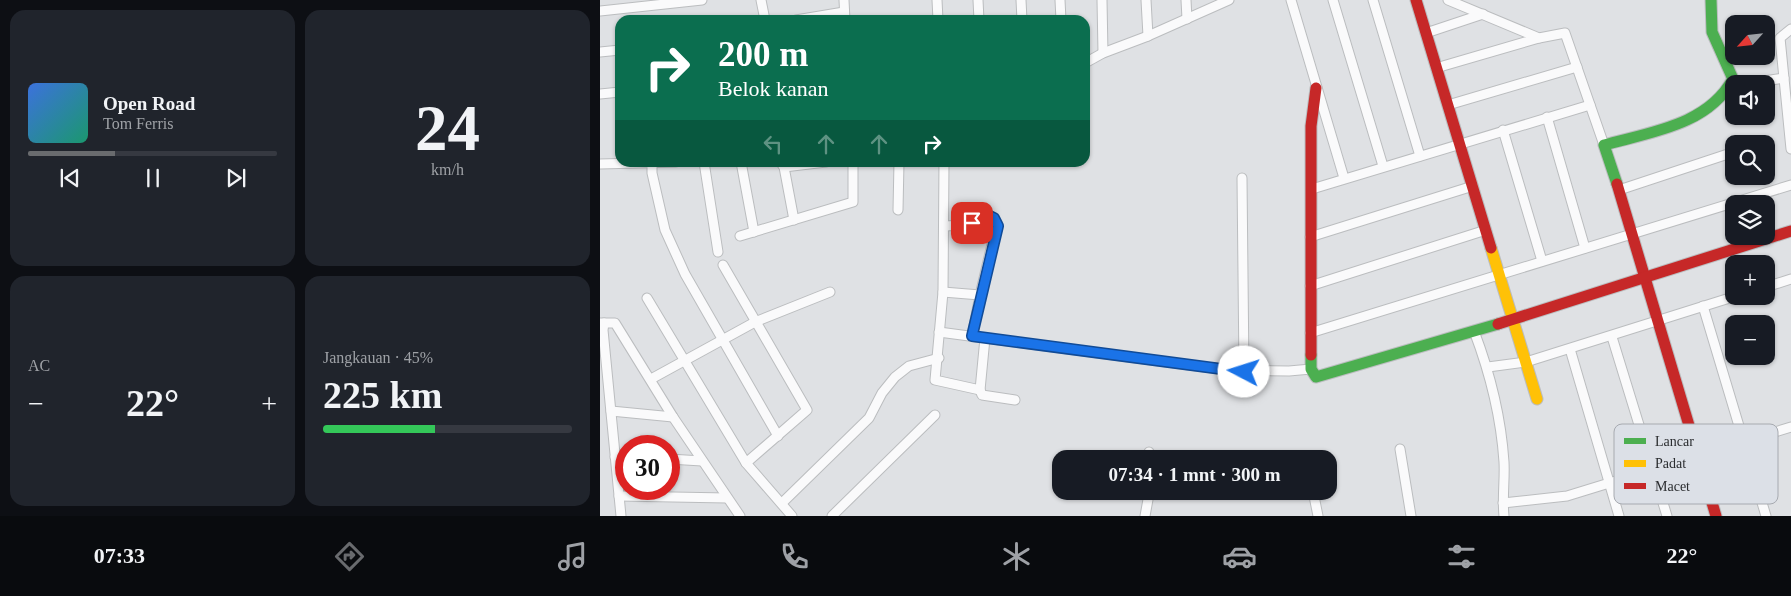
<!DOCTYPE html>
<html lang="id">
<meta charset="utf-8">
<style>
:root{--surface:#171b24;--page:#20242c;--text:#f1f3f6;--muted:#9ea1a6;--line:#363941;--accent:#696b6e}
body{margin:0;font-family:"Times New Roman",serif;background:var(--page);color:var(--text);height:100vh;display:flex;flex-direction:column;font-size:19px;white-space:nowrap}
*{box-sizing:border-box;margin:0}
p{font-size:16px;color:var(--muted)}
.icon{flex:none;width:28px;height:28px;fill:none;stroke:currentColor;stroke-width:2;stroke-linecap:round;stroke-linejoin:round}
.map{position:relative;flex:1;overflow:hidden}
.details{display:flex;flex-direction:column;gap:10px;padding:10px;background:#0d0f14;width:600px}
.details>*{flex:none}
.top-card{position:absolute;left:15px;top:15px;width:475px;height:152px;border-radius:15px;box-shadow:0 1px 4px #0004;background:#0b6e4f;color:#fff;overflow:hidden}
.needle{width:32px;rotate:243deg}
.controls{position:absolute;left:1125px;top:15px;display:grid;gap:10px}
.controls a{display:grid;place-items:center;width:50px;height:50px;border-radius:10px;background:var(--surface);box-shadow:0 1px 4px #0004;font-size:25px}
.speed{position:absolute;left:15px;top:435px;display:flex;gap:10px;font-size:25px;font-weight:700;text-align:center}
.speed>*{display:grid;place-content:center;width:65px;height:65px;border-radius:50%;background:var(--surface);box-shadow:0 1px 4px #0004;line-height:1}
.speed .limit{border:8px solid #d22;background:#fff;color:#111}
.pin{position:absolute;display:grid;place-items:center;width:42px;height:42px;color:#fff;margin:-21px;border-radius:10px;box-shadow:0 2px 8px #0006}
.me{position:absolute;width:55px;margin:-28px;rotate:275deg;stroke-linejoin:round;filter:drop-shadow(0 0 4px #0008)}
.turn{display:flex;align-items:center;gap:18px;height:105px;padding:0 20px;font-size:22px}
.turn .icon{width:65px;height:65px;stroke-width:2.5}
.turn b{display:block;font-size:35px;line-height:42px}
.lanes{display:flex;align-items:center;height:48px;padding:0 20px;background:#0003;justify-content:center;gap:25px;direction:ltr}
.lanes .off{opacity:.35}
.big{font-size:38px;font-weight:800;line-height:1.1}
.details .tile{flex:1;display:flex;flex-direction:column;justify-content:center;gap:8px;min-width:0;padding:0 18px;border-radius:15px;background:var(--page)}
.details .dial{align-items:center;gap:0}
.dial b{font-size:65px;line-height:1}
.song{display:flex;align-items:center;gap:15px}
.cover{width:60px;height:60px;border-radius:8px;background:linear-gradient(135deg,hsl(220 70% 55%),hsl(160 70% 35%))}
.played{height:5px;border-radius:2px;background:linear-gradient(90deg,var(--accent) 35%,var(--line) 35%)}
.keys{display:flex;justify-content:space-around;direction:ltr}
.heat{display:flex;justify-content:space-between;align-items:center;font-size:28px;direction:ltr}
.charge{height:8px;border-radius:4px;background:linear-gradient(90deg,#34c759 45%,var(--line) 0)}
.details .tiles{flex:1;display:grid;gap:10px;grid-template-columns:repeat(2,1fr)}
.trip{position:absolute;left:452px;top:450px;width:285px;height:50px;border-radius:15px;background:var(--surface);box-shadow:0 1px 4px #0004;font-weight:800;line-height:50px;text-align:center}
.menu{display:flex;height:80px;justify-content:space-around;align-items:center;background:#090b0e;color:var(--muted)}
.menu .icon{width:35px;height:35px}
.menu .on{color:var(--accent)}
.menu b{font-size:22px;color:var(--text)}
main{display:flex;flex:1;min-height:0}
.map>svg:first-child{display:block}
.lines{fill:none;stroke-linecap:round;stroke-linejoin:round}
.street-casing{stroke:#bbbdbf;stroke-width:11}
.fast-casing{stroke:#bbbdbf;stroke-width:13}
.slow-casing{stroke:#bbbdbf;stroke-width:13}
.jam-casing{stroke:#bbbdbf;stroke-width:13}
.street{stroke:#fafafb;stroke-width:9}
.fast{stroke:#4caf50;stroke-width:11}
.slow{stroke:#ffc107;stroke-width:11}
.jam{stroke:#c62828;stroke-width:11}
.route-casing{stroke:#114b97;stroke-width:12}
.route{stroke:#1a73e8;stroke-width:9}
.key{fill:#dce0e7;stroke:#a7aab0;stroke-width:1}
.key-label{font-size:14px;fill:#2a2c2f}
</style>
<main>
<section class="details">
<div class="tiles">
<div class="tile">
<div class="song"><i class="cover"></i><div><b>Open Road</b><p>Tom Ferris</p></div></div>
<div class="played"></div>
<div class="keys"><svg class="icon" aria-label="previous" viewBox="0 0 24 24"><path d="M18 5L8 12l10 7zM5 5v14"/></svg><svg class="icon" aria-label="pause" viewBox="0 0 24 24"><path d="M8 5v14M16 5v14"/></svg><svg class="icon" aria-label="next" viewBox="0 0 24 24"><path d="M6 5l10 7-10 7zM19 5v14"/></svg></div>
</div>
<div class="tile dial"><b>24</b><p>km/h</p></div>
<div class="tile"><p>AC</p>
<div class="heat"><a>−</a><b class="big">22°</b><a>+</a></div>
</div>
<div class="tile"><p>Jangkauan · 45%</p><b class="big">225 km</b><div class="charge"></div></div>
</div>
</section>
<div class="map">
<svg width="1191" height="516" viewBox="0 0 1191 516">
<rect width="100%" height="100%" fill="#dfe1e4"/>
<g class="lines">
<defs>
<g id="street">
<path d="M161,0L165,20"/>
<path d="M244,0L245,20"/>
<path d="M337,0L338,20"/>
<path d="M378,0L379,20"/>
<path d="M421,0L422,20"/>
<path d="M460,0L461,20"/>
<path d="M502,0L503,53"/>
<path d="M546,0L548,36"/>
<path d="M586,0L587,19"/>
<path d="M691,0L744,178"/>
<path d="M733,0L783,166"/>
<path d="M773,0L820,156"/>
<path d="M848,0L939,38L965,33L1004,145"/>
<path d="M0,11L102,0"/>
<path d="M196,20L244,12"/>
<path d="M1191,29L1180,38L1191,149"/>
<path d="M826,33L883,14"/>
<path d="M0,52L20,50"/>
<path d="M485,63L503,53L548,36L629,0"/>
<path d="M836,68L939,38"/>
<path d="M1144,84L1184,78"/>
<path d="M0,94L20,92"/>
<path d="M848,105L977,67"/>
<path d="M947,117L985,248"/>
<path d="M903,130L942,261"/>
<path d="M104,162L118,252"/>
<path d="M141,162L154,232"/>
<path d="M344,162L343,292L335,380L380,390L385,338"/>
<path d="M181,163L184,167L226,162"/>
<path d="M0,164L76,162"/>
<path d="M52,164V173L65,230L85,274L178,436"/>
<path d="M184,167L194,220"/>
<path d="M642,178L644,372"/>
<path d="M712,189L990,105"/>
<path d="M1019,190L1134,152"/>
<path d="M298,210L299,162"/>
<path d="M344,226L367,225L390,216L397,223L380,295"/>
<path d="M140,236L253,202V162"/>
<path d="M710,237L873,186"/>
<path d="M123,265L207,410L146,463"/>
<path d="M710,286L886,230"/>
<path d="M1166,287L1191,279"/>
<path d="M343,292L380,295L372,336"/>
<path d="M47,298L146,463L192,516"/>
<path d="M1103,306L1166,516"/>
<path d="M0,323H15L73,417L140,516"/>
<path d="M4,323L3,330L21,516"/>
<path d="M874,331C890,373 901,417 904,462C905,480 902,498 904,516"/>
<path d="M339,332L627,370L689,371L711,369"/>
<path d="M710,333L1191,185"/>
<path d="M1012,337L1067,516"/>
<path d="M970,349L1019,516"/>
<path d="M888,367L926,362L1136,296"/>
<path d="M51,379L155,322L230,292"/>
<path d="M380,390L382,395L415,400"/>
<path d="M11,411L73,417"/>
<path d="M800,449L811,516"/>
<path d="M15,457L26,458"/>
<path d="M69,459L102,461"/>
<path d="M549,459V452"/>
<path d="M713,491L718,516"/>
<path d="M19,496L127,498"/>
<path d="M182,503L269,418L282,393L295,377L309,366L339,358"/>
<path d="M903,503L967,496L1191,427"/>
<path d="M232,516L335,415"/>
<path d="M545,516L549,494L566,491"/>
</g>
<g id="fast">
<path d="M1017,184L1004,145C1051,132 1108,125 1133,79L1112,32L1111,0"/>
<path d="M711,355V369L716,377L898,324"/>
</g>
<path id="slow" d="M891,248L937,399"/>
<g id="jam">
<path d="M816,0L891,248"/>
<path d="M1017,184L1116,516"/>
<path d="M898,324L1191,231"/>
<path d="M711,355V126L716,88"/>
</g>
</defs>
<!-- street casing -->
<use href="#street" class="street-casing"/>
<!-- fast casing -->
<use href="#fast" class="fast-casing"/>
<!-- slow casing -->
<use href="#slow" class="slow-casing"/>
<!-- jam casing -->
<use href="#jam" class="jam-casing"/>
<!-- street -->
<use href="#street" class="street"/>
<!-- fast -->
<use href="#fast" class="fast"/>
<!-- slow -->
<use href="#slow" class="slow"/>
<!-- jam -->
<use href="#jam" class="jam"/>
</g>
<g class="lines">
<defs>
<path id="route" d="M372,223L390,216L394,218L398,226L372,336L644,372"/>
</defs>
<!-- route casing -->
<use href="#route" class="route-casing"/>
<!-- route -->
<use href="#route" class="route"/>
</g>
<!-- legend -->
<rect x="1014" y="424" width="164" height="80" rx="8" class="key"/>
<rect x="1024" y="438" width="22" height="6" fill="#4caf50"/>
<rect x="1024" y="460" width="22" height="7" fill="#ffc107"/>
<rect x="1024" y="483" width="22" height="6" fill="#c62828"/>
<g class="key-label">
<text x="1055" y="446">Lancar</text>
<text x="1055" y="468">Padat</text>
<text x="1055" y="491">Macet</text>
</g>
</svg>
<div class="controls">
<a><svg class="needle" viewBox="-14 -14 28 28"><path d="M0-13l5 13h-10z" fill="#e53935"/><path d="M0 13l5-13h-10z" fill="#9ea1a6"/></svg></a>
<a><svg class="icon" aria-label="sound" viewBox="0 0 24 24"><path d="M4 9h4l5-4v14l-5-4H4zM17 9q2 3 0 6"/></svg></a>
<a><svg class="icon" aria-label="search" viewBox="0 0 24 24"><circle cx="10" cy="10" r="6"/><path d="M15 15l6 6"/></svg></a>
<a><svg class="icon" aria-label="layers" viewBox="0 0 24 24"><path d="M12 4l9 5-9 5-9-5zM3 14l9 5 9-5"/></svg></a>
<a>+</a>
<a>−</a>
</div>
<div class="speed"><div class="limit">30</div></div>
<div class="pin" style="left:372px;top:223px;background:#d93025"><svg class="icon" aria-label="arrive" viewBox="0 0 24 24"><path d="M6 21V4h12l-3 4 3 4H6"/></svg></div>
<svg class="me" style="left:644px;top:372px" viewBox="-20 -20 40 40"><circle r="19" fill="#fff"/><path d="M0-13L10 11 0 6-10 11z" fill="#1a73e8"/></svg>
<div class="trip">07:34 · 1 mnt · 300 m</div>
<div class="top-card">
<div class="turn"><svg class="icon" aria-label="right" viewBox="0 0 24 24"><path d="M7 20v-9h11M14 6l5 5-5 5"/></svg><div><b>200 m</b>Belok kanan</div></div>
<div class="lanes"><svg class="icon off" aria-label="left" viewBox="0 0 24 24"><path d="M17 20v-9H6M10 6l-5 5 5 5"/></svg><svg class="icon off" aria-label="ahead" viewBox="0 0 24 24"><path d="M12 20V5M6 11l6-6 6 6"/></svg><svg class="icon off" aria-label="ahead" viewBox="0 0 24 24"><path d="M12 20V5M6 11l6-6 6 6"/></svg><svg class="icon" aria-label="right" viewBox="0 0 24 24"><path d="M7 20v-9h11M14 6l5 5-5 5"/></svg></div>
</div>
</div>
</main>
<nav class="menu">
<b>07:33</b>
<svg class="icon on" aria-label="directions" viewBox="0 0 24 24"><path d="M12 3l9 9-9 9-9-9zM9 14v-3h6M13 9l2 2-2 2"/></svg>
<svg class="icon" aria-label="music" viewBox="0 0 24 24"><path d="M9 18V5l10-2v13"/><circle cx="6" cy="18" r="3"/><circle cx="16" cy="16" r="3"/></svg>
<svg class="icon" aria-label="phone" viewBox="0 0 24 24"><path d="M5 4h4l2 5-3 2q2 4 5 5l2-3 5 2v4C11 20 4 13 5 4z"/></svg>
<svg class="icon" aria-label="climate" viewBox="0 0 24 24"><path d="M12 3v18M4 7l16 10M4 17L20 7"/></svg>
<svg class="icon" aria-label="car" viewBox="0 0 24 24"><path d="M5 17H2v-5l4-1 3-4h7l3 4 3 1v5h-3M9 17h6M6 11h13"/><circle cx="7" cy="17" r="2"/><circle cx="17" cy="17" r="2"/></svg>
<svg class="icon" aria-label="filters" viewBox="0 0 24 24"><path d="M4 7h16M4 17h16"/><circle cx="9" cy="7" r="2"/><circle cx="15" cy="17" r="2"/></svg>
<b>22°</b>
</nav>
